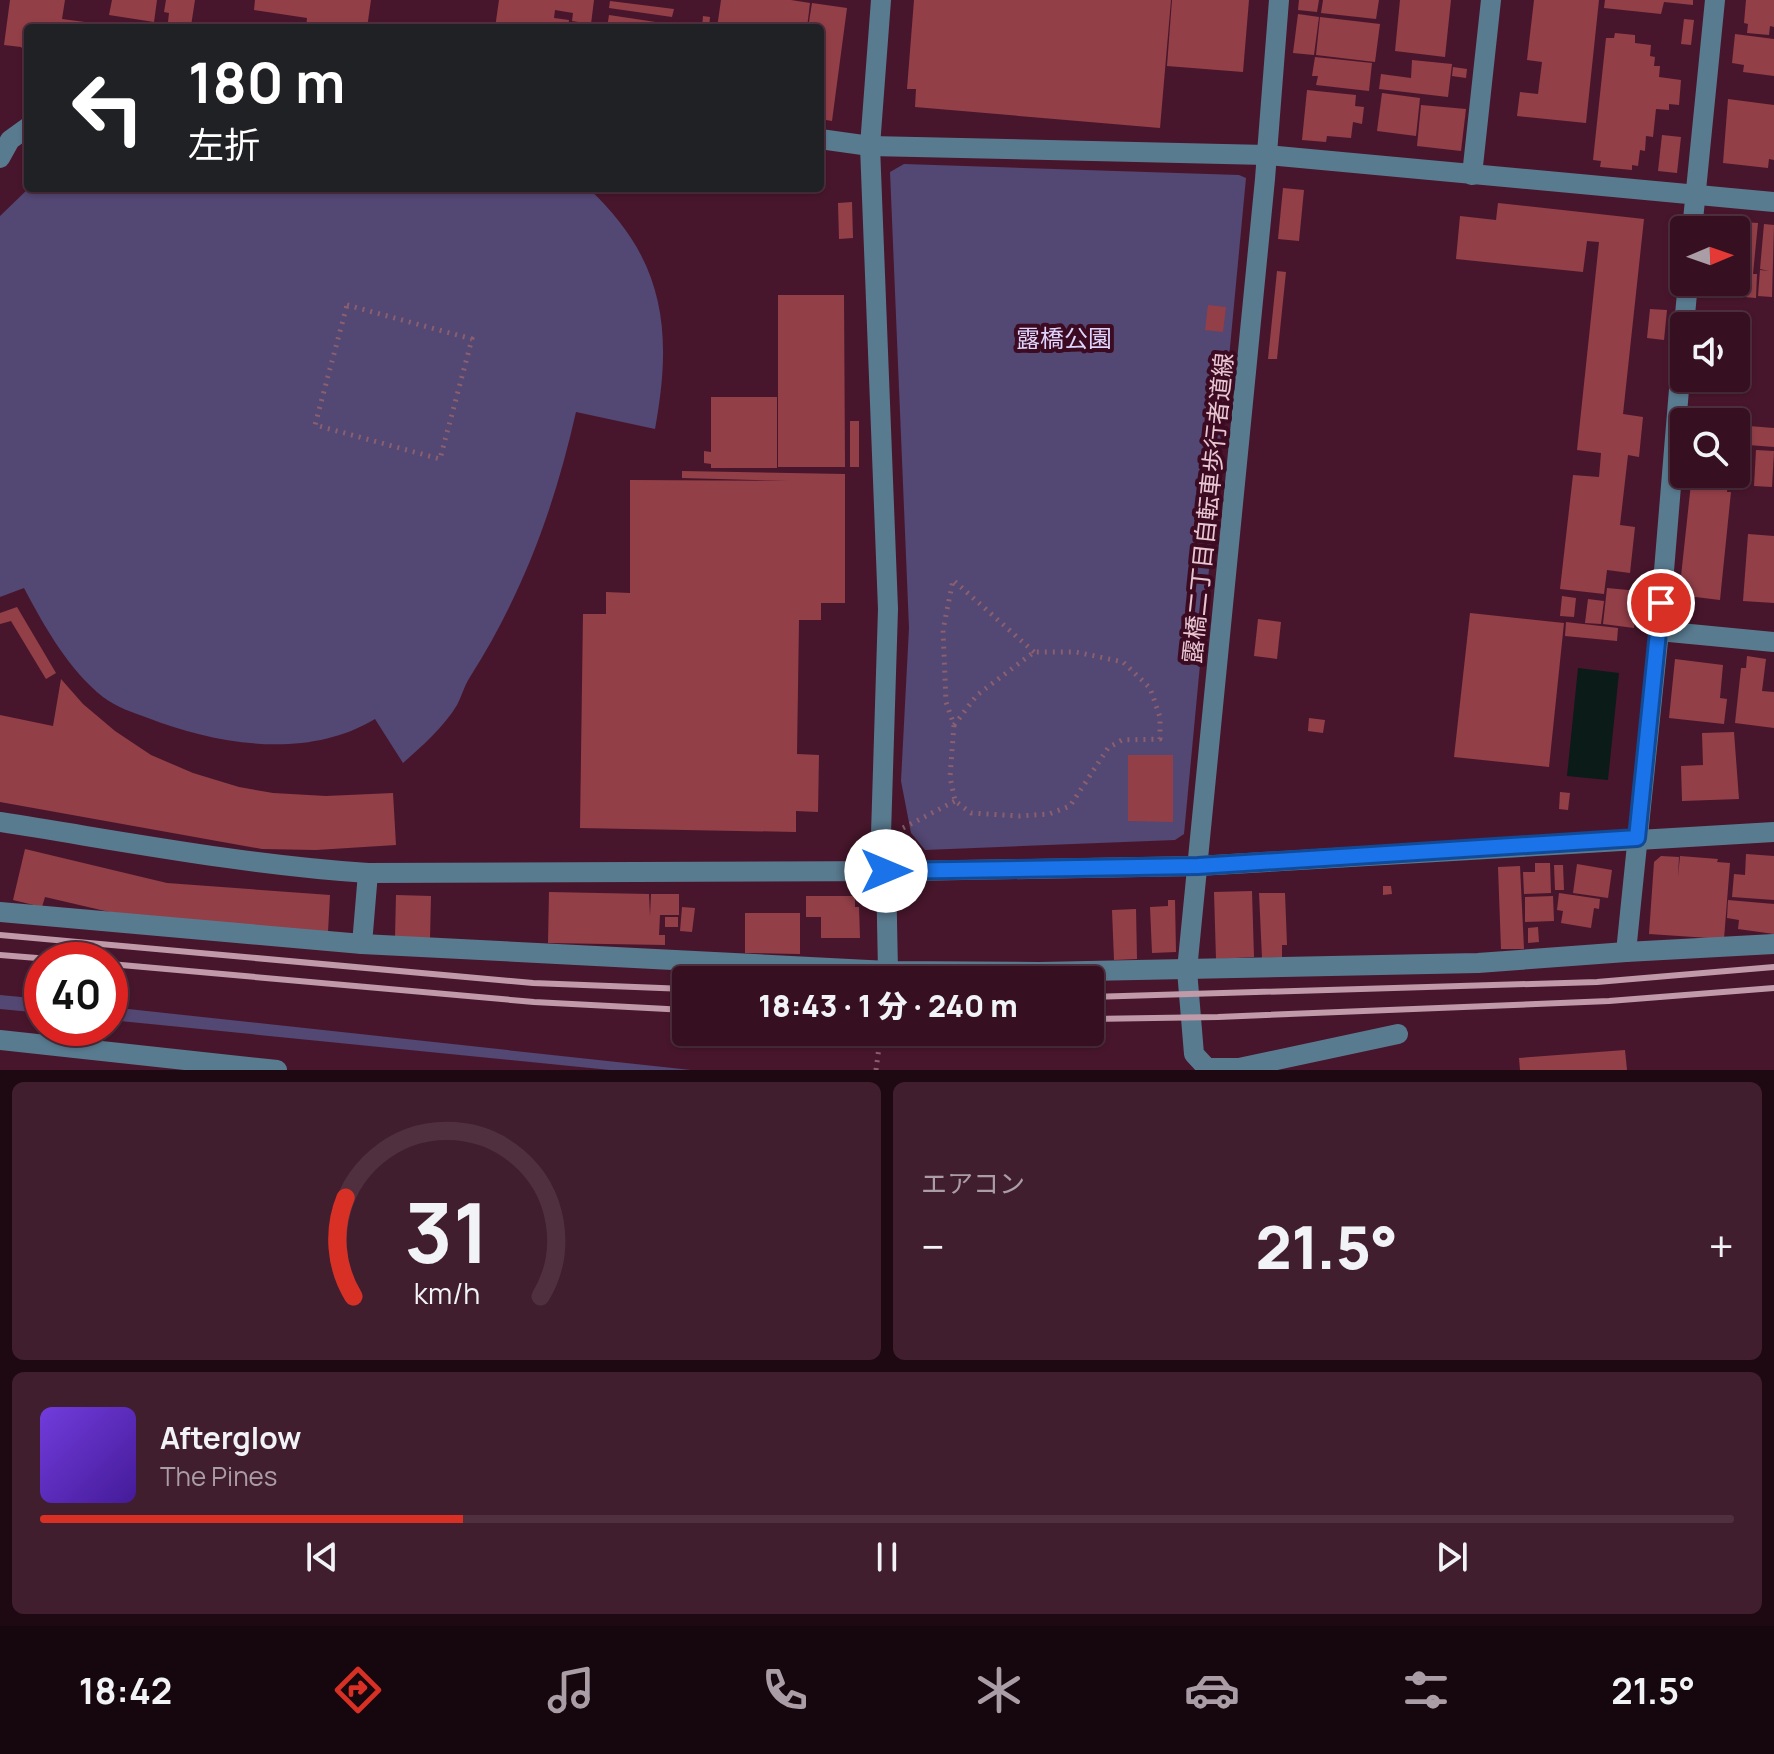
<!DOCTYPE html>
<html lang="ja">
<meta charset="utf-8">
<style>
:root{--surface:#361021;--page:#411e2e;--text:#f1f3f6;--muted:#aa9da5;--line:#50303f;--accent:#d93025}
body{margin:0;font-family:Manrope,"Noto Sans JP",sans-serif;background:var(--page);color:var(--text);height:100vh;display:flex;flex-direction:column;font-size:30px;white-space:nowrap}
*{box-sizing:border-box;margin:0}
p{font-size:26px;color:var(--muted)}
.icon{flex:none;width:44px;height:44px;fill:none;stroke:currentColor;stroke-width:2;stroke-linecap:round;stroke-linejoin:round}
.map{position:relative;height:1070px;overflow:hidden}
.panel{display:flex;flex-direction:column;gap:12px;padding:12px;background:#1e0912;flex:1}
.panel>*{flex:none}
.banner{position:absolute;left:24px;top:24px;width:800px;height:168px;border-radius:8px;box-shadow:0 2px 6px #0004,0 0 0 2px var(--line);background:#202124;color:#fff;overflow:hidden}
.needle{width:52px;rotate:88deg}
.controls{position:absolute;left:1670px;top:216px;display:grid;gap:16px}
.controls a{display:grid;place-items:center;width:80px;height:80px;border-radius:8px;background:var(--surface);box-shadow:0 2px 6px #0004,0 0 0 2px var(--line);font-size:40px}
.speed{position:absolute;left:24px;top:942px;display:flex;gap:16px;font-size:40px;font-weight:700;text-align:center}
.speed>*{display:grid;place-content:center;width:104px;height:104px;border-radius:50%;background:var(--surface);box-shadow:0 2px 6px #0004,0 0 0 2px var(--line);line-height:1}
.speed .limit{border:12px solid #d22;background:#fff;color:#111}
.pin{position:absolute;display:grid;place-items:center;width:68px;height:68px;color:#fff;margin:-34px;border:4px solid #fff;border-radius:50%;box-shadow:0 2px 8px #0007}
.me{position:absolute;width:88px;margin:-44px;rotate:90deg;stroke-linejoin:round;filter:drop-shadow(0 0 6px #0008)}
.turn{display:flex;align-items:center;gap:28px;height:168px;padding:0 32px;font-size:36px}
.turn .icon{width:104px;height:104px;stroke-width:2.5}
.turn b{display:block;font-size:56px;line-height:68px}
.big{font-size:60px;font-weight:800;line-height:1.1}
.panel .card{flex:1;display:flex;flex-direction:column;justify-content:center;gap:12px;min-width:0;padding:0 28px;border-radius:12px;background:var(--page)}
.panel .dial{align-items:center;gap:0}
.dial svg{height:208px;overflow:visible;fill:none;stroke:var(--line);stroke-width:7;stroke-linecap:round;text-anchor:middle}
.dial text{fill:var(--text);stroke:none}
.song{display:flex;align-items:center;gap:24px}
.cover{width:96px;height:96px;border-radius:12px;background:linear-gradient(135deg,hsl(260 70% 55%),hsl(260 70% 35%))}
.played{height:8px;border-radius:4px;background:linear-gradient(90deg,var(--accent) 25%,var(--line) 25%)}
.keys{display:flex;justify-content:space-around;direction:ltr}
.heat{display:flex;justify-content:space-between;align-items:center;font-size:44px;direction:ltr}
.panel .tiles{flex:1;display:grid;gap:12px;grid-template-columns:1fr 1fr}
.card:last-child{grid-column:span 2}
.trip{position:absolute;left:672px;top:966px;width:432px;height:80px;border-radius:8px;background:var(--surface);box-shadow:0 2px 6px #0004,0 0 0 2px var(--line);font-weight:800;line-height:80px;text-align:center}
.tab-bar{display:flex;height:128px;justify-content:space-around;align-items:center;background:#16060d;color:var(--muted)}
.tab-bar .icon{width:56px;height:56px}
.tab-bar .current{color:var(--accent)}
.tab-bar b{font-size:36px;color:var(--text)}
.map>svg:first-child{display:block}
.green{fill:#534773}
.water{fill:#0b1b17}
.building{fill:#933f48}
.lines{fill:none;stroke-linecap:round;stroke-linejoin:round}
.path{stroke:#8a5f70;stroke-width:5;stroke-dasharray:2 6;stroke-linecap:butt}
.minor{stroke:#597b90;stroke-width:20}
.rail{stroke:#c09aa8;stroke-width:6}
.route-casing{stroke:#114b97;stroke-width:20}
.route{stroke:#1a73e8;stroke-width:14}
.labels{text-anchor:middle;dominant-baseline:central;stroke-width:8;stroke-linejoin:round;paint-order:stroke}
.park-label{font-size:24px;fill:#ded4fe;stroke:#3c0b22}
.street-label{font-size:24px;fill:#e9c7d2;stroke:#3c0b22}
</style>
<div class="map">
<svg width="1774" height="1070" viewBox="0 0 1774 1070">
<rect width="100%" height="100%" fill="#48162c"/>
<!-- green -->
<g class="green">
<path d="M904,164L1239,175L1246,178L1184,834L1175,840L925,850L911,833L901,781L909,628L890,172Z"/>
<path d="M29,188H588C665,259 673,331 655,429L576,412C554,509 523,593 470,677C464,686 462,696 457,705C444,727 421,747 403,763L375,719C307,760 218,745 148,718C134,713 116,707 103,697C69,670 44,626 24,588L0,597V216Z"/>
<path d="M0,995L42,999V1013L0,1009Z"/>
<path d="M110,1007L691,1070H610L110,1020Z"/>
</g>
<!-- water -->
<path class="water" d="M1578,668L1619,673L1608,780L1567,776Z"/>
<!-- building -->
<g class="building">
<path d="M10,0H65L62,19L85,22V28H28V55L21,47L4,45Z"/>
<path d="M112,0H157L154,22L109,15Z"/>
<path d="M166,0H195L191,26L168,22L169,13L164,12Z"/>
<path d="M255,0H371L367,28H306L307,18L254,10Z"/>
<path d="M499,0H594L591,24L572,21L573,13L555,10L554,18L569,20L568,28H495Z"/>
<path d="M721,0H791L810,3L807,28H717Z"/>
<path d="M914,0H1171L1160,128L915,107L916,89H907Z"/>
<path d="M1172,0H1249L1243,72L1167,66Z"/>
<path d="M1299,0H1319L1317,12L1298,10Z"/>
<path d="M1323,0H1379L1376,19L1321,13Z"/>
<path d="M1400,0H1451L1445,57L1395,51Z"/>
<path d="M1534,0H1599L1586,123L1517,116L1520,92L1538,94L1542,62L1527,60Z"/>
<path d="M1605,0H1693V5L1664,2L1661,14L1604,8Z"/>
<path d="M1746,0H1774V27L1770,26L1769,35L1747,33L1748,24L1744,23Z"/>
<path d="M610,1L674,9L672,17L609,8Z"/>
<path d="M812,3L847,8L832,121L820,119V28H808Z"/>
<path d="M1298,14L1319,17L1314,55L1293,53Z"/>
<path d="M609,15L669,24L668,28H607Z"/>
<path d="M703,16L710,17L709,28H702Z"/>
<path d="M1320,17L1380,24L1375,62L1316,55Z"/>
<path d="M1684,19L1694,20L1691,45L1681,44Z"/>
<path d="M1615,33L1635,35V43L1651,45L1650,56L1655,57L1654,66H1660L1659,77L1681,80L1679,105L1669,104V110L1656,109L1653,137L1646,136L1645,151L1640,150L1638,166L1632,165V170L1600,167L1601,161L1593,160L1606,38H1614Z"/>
<path d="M1735,34L1774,39V76L1743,72L1744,65L1732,63Z"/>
<path d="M1315,57L1372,63L1369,91L1316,85L1318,76H1312Z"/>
<path d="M1412,60L1452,64L1448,97L1379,89L1381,74L1411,78Z"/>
<path d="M1453,67L1467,69L1466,78L1452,76Z"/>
<path d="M1307,90L1356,95L1355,106L1364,107L1362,124L1353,122L1351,138L1327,136L1326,142L1302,140Z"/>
<path d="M1382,93L1420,98L1416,136L1377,131Z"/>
<path d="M1728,99L1774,105V160L1769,159L1768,168L1723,163Z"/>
<path d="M1421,105L1466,109L1461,151L1417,146Z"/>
<path d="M1662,135L1681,137L1677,173L1658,171Z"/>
<path d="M1283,188L1304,190L1299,241L1278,239Z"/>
<path d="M852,202L853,238L839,239L838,203Z"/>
<path d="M1498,203L1644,219L1623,414L1643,417L1639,457L1628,455L1620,525L1635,527L1630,573L1607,570L1604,594L1560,589L1573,475L1599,477L1601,453L1577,450L1599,242L1587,241L1583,272L1456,259L1460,216L1496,220Z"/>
<path d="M1724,221L1758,223L1753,274H1757L1756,298L1708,294L1709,282H1736V230H1714Z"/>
<path d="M1764,224L1774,225L1772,297L1758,296L1760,270L1769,271L1760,269Z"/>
<path d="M1277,271L1286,272L1277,359H1268Z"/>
<path d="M778,295H844L845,467H778Z"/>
<path d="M1208,305L1226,307L1223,332L1205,330Z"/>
<path d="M1650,309L1667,310L1664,340L1647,338Z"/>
<path d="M711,397H777V468H711V464L704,463V451L711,452Z"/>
<rect x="850" y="421" width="9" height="46"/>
<path d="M1736,425L1774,428V447L1736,444Z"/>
<path d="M1756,450L1774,451L1772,487L1754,486Z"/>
<path d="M1736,457H1743L1742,473L1736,472Z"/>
<path d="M682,471L845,474V603H821V620H799L797,754L819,755L818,812L796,811V832L580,828L583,614H606V592L630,593V480L789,481L682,478Z"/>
<path d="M1692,474H1729L1727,492H1731L1720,600L1679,595Z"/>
<path d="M1748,534L1774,536V603L1743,601Z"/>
<path d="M1607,588L1639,591L1634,628L1603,624Z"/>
<path d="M1562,596L1576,598L1574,617L1560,616Z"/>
<path d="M1588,599L1604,601L1601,624L1585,623Z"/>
<path d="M17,607L56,673L46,679L11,621L0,624V613Z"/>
<path d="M1470,613L1564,623L1549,767L1454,757Z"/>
<path d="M1258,619L1281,622L1277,659L1254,656Z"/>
<path d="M1566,622L1618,628L1617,641L1565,636Z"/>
<path d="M1747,656L1766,659L1762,691L1774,692V728L1735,723L1741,668H1746Z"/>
<path d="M1675,659L1723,665L1720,698L1727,699L1724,724L1669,718Z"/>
<path d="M61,679L83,704L115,731L151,755L193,773L239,787L273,793L326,796L393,793L396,845L316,850L262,849L0,802V715L53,726Z"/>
<path d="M1309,718L1325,720L1323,733L1308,731Z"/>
<path d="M1734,732L1739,799L1682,801L1681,766L1703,765L1702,733Z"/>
<path d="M1128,755H1173V822L1128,821Z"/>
<path d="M1560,792L1570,793L1568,810L1559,809Z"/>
<path d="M25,849L167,883L330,895L328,932L131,917L45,897L42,907L13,900Z"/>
<path d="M1746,854L1774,856V900L1732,897L1734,874L1745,875Z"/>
<path d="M1661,856L1679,857L1678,877L1680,856L1718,859L1717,862L1730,863L1724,939L1649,934L1654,862Z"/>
<path d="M1535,863H1550L1551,893L1524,894L1523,872H1535Z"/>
<path d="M1577,864L1612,870L1608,898L1573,893Z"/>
<path d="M1554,865H1563L1564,890H1555Z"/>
<path d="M1520,866L1524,949H1501L1498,867Z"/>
<path d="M1383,886H1391L1392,894L1383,895Z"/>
<path d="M1252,891L1254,957L1216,959L1214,892Z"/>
<path d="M549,892L649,894L650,916L651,894H679V915H660L659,935H665V945L548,943Z"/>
<path d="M1259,893H1285L1287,945H1282V957L1262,958Z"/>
<path d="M1559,893L1600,899L1599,909L1594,908L1591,928L1561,923L1563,911L1557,910Z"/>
<path d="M396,895L431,896L430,939L395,938Z"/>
<path d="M806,896H855V907H859L860,938H821V917H806Z"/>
<path d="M1553,896L1554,921L1525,922V897Z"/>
<path d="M1168,900H1175L1176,952L1152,953L1150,907L1168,906Z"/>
<path d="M1728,900L1774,904V934L1738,929L1739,920L1727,918Z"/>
<path d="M682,907L695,908L692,932L680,931Z"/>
<path d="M1136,909L1137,959L1114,960L1112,910Z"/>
<path d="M745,913H800V954L745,953Z"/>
<rect x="665" y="917" width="13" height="10"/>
<path d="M1538,927L1539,942L1528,943V928Z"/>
<path d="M1625,1050L1627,1070H1520L1519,1058Z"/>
</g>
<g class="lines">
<!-- path -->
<g class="path">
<path d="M347,305L472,339L440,459L315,425Z"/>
<path d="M954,725L977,695L1034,652H1076L1123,662L1150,688L1160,717V739L1122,740L1108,748L1070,806L1049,814L1019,816L971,813L955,801L950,777L954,725L946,702L943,630L953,580L1034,652"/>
<path d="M903,828L955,801"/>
<path d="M876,1070L881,1032"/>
</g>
<!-- minor -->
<g class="minor">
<path d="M881,0L870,146L888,609L881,834L886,871L888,971"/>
<path d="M1279,0L1265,179L1187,970L1194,1054L1207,1068H1239L1398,1034"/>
<path d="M820,139L870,146L1267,155L1774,202"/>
<path d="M0,158L10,140L28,127"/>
<path d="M1472,175L1491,0"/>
<path d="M1692,230L1715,0"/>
<path d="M1684,326L1688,282"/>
<path d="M1659,631L1774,642"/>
<path d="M0,822C122,841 245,865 368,873L908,871L1198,866L1774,832"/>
<path d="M0,912L362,944L888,971L1039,972L1478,963L1626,952L1774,944"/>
<path d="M362,944L368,873"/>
<path d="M1626,952L1659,631L1684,329"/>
<path d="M0,1040L277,1070"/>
</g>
<!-- rail -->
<g class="rail">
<path d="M0,935L533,983L686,989"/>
<path d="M0,955L62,960"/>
<path d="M110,964L534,1002L686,1010"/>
<path d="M1090,997L1597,982L1774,967"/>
<path d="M1090,1019L1218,1017L1609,1001L1774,988"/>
</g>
</g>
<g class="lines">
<defs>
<path id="route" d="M886,871L1198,866L1637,838L1661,603"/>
</defs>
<!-- route casing -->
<use href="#route" class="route-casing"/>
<!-- route -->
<use href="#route" class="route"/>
</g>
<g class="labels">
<!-- park labels -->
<g class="park-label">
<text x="1064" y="337">露橋公園</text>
</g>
<!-- street labels -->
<g class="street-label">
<text transform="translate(1207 508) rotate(-84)">露橋二丁目自転車歩行者道線</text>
</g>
</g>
</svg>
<div class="controls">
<a><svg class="needle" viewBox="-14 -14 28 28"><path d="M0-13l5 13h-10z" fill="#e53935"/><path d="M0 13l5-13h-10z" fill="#aa9da5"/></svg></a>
<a><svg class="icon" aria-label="sound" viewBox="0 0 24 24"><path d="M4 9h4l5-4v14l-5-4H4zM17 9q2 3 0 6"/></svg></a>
<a><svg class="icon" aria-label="search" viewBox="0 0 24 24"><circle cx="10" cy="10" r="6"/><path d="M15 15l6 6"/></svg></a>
</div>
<div class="speed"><div class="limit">40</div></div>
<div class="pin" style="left:1661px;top:603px;background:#d93025"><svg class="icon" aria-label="arrive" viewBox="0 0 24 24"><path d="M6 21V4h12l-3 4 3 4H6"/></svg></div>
<svg class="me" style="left:886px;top:871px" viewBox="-20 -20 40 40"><circle r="19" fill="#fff"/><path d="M0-13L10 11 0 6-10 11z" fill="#1a73e8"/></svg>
<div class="trip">18:43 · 1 分 · 240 m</div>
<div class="banner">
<div class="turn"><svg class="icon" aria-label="left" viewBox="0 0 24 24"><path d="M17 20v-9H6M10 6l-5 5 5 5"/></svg><div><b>180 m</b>左折</div></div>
</div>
</div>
<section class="panel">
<div class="tiles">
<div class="card dial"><svg viewBox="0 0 100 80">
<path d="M14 69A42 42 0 1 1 86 69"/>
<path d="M14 69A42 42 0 0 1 11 31" stroke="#d93025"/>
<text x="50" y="56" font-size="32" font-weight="700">31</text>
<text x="50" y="72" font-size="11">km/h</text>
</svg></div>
<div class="card"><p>エアコン</p>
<div class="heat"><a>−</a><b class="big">21.5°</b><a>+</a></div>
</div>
<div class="card">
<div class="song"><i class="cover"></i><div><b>Afterglow</b><p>The Pines</p></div></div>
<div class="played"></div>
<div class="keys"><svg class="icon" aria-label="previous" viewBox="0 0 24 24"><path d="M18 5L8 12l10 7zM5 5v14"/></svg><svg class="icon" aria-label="pause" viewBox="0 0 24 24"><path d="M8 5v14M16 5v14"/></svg><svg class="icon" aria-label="next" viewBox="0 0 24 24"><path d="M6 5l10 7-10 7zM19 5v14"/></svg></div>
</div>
</div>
</section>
<nav class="tab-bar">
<b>18:42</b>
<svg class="icon current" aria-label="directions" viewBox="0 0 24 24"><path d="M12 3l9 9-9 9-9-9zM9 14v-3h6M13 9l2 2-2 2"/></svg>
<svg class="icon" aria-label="music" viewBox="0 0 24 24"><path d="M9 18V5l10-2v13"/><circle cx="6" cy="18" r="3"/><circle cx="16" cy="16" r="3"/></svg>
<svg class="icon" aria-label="phone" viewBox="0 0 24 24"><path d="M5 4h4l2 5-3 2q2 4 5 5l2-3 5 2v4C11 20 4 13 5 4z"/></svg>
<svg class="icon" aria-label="climate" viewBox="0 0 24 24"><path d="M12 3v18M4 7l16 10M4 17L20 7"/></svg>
<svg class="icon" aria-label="car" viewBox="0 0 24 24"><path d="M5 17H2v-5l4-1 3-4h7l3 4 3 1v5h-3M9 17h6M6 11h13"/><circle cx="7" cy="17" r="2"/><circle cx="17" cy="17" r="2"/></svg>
<svg class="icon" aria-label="filters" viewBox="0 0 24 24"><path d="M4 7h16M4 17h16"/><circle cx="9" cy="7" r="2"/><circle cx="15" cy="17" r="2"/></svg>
<b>21.5°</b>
</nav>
